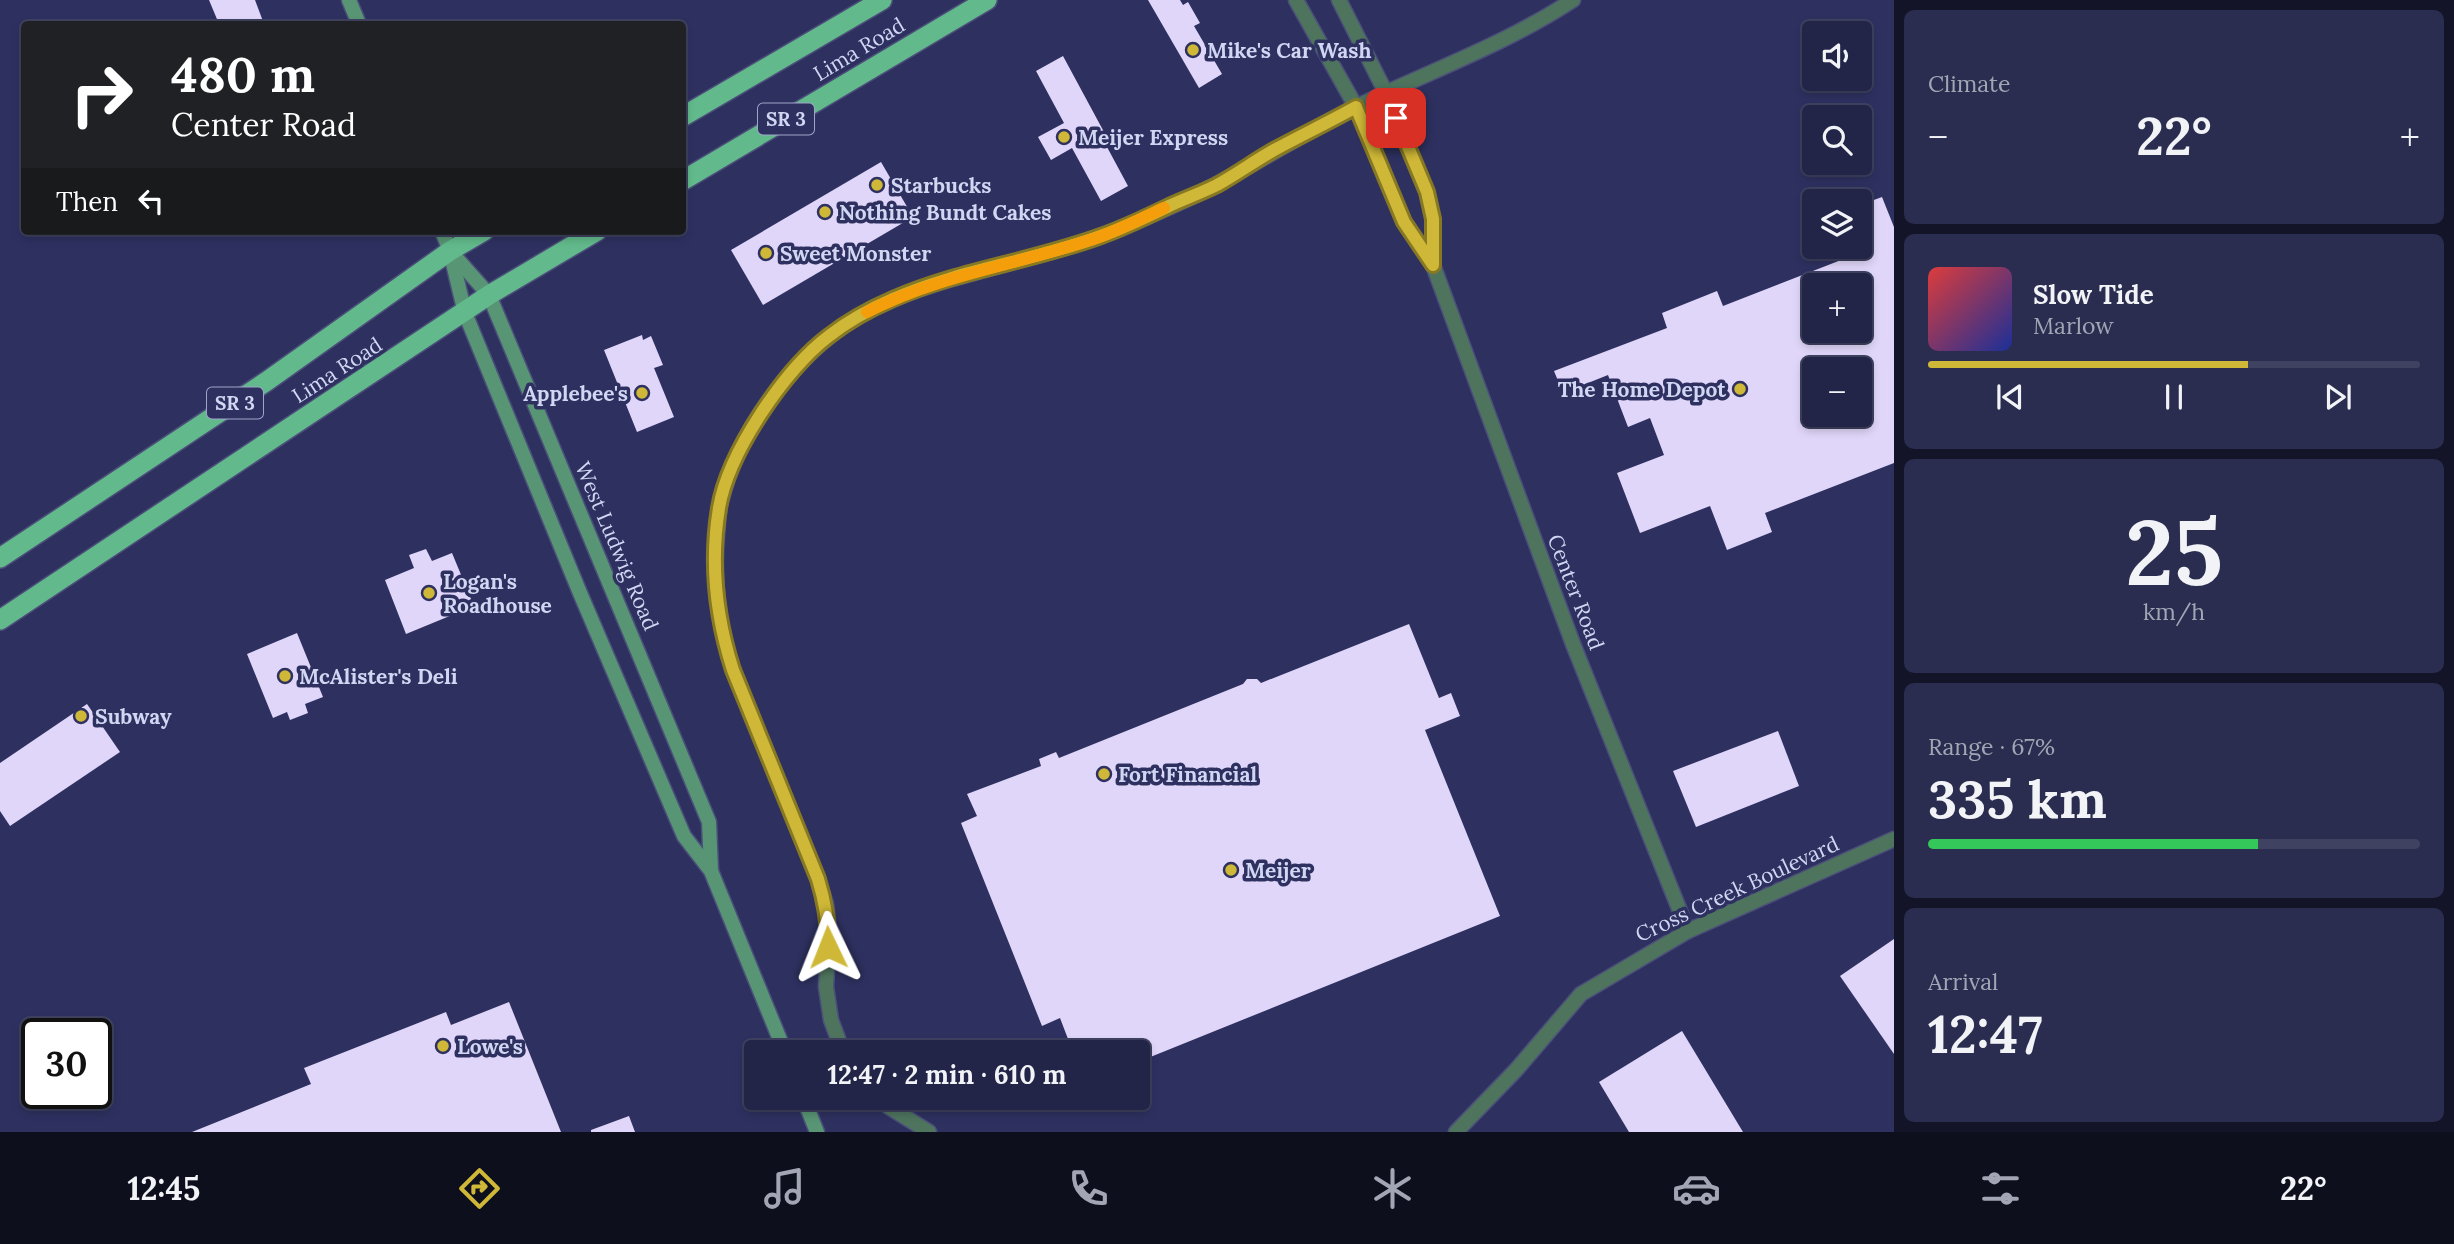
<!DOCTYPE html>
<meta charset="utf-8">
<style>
:root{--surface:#222548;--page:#2a2d4f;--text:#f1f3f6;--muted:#a2a5b4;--line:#3f4260;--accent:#cfb837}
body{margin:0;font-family:Lora,serif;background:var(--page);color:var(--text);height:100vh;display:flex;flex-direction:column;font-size:26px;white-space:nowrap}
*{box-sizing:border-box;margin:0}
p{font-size:23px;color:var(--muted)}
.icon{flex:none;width:38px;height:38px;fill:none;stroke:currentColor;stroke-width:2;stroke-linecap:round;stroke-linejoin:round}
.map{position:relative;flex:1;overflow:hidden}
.drawer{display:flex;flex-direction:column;gap:10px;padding:10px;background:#131428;width:560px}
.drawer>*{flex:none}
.banner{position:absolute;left:21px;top:21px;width:665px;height:214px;border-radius:7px;box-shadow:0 4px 10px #0003,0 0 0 2px var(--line);background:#202124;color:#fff;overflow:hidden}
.fabs{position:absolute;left:1802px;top:21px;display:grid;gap:14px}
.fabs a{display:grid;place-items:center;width:70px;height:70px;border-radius:7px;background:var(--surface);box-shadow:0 4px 10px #0003,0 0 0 2px var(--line);font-size:35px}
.speed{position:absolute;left:21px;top:1018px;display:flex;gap:14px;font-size:35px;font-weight:700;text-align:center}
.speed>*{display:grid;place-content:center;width:91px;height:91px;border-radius:50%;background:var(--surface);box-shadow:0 4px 10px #0003,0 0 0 2px var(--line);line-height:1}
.speed .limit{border:4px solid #111;border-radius:10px;background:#fff;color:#111}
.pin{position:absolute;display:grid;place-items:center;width:60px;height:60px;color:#fff;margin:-30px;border-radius:14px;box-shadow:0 4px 10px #0006}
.me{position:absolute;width:77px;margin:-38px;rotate:358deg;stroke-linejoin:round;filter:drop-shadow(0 0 5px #0008)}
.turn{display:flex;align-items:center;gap:24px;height:147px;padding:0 35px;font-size:32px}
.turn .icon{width:91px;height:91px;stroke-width:2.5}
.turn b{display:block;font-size:49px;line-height:60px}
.then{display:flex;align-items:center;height:66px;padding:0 35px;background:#0003;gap:14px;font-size:26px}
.big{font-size:52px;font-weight:700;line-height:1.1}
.drawer .widget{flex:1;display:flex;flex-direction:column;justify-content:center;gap:10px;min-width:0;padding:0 24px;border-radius:10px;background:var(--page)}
.drawer .dial{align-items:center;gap:0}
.dial b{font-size:91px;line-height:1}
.song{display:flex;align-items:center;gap:21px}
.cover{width:84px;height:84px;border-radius:10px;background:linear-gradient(135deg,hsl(0 70% 55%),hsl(230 70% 35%))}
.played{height:7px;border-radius:4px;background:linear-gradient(90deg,var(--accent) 65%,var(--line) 65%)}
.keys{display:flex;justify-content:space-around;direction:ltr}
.heat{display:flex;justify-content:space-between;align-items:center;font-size:38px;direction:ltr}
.charge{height:10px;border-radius:5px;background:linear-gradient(90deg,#34c759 67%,var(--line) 0)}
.trip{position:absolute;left:744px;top:1040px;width:406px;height:70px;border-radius:7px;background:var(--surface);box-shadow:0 4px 10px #0003,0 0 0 2px var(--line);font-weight:700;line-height:70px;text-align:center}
.tabs{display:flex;height:112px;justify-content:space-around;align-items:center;background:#0e0f1d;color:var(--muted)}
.tabs .icon{width:49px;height:49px}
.tabs .current{color:var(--accent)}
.tabs b{font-size:32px;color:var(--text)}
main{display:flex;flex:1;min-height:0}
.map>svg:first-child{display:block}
.building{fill:#e0d6f9;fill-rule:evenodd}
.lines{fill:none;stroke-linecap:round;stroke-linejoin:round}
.minor-casing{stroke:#4b4f7a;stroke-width:17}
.tertiary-casing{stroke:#4b4f7a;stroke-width:17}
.secondary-casing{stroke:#4b4f7a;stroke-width:17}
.trunk-casing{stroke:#4b4f7a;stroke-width:22}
.minor{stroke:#4e745e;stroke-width:14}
.tertiary{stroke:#4e745e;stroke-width:14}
.secondary{stroke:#589574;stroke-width:14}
.trunk{stroke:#62ba8c;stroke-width:19}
.route-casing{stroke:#877824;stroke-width:18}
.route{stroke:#cfb837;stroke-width:12}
.slow{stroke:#f59e0b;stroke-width:12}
.poi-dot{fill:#cfb837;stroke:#2e3160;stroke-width:2.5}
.labels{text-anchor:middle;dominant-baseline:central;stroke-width:7;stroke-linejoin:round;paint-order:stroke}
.shield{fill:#2e3160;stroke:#a0a4c7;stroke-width:2}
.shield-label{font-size:19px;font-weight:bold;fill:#d1d6f3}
.street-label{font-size:21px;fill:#d1d6f3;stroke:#2e3160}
.poi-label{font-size:21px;font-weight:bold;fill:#d1d6f3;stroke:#2e3160;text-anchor:start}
</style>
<main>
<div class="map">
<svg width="1894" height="1132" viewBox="0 0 1894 1132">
<rect width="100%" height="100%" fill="#2e3160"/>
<!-- building -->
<g class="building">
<path d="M209,0H255L264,24H219Z"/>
<path d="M1148,0H1180L1183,5L1188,2L1200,23L1194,26L1222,74L1199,88Z"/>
<path d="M1063,56L1104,132L1100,134L1128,186L1101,201L1072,148L1051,160L1038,137L1064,123L1036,71Z"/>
<path d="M881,162L913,217L763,305L731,250Z"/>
<path d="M1882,197L1894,227V463L1765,513L1772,532L1727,550L1710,506L1640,533L1617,473L1664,455L1650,418L1628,427L1608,375L1563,393L1554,371L1667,328L1662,313L1717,291L1723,306L1854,255L1851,247H1860V205ZM1815,285H1860V331H1815ZM1815,369H1860V415H1815Z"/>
<path d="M642,335L643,340L651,336L663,365L654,368L674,417L637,432L604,350Z"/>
<path d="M426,549L432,561L452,553L474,606L406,634L385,580L414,568L409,555Z"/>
<path d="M1409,624L1439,698L1451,693L1460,716L1425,730L1500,916L1138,1062V1052H1073L1060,1018L1042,1026L961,823L977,816L967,794L1041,766L1039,759L1056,752L1059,758L1243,684L1247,679H1257L1261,683Z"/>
<path d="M297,633L323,697L305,704L308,713L290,720L287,712L273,718L247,654Z"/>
<path d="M87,704L120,752L10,826L0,811V763Z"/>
<path d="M1778,731L1799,786L1696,827L1673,771Z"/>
<path d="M1894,939V1054L1840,976Z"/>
<path d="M509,1002L561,1132H192L311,1084L304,1068L446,1012L451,1025Z"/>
<path d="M1682,1031L1743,1132H1629L1599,1082Z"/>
<path d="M629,1116L635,1132H591V1130Z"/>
</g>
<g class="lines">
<defs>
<g id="minor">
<path d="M843,1052L831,1020L826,987L829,929L826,904L818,879L733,670C718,625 713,582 717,534C718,525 718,514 720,505C742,416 811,331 896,298C972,268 1055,257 1130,224C1159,212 1190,199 1217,184C1264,159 1310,129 1358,106C1430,71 1506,44 1573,0"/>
<path d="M877,1097L889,1107L929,1132"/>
</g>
<g id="tertiary">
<path d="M1296,0L1356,107L1404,222L1433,265L1573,644L1688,931"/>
<path d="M1339,0L1386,93L1427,193L1433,219V263"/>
<path d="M1456,1132L1516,1070L1581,994L1688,931L1894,839"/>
</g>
<g id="secondary">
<path d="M349,0L359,24"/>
<path d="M442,231L450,251L465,313L580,593L684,836L711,871L785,1052"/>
<path d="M451,252L489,295L709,822L711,870"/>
<path d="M803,1097L817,1132"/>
</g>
<g id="trunk">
<path d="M682,117L882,0"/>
<path d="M682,181L987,0"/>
<path d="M0,558L267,381L450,251L484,231"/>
<path d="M0,620L489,295L597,231"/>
</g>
</defs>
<!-- minor casing -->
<use href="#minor" class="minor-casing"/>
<!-- tertiary casing -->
<use href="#tertiary" class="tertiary-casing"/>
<!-- secondary casing -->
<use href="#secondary" class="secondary-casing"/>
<!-- trunk casing -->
<use href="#trunk" class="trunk-casing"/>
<!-- minor -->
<use href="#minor" class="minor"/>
<!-- tertiary -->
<use href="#tertiary" class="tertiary"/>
<!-- secondary -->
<use href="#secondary" class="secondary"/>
<!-- trunk -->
<use href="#trunk" class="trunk"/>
</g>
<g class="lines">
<defs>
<path id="route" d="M828,947C829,923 825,902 818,879L733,670C716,617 710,563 719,508C728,453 785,369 829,336C848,321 870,309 893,299C959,270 1033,261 1101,236C1124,228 1146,217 1169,206C1184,199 1201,193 1217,185C1237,174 1256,160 1276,149C1302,135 1329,122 1356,107L1404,222L1433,265V219L1427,192L1396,118"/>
</defs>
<!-- route casing -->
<use href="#route" class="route-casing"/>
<!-- route -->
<use href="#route" class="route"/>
<!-- slow -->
<path class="slow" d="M867,312C940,274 1022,264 1099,237C1121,229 1143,218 1164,208"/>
</g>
<!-- markers -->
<g class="poi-dot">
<circle cx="1193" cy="50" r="7"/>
<circle cx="1064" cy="137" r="7"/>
<circle cx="877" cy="185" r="7"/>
<circle cx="825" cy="212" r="7"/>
<circle cx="766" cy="253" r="7"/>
<circle cx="1740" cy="389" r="7"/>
<circle cx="642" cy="393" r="7"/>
<circle cx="429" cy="593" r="7"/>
<circle cx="285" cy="676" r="7"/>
<circle cx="81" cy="716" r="7"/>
<circle cx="1104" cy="774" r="7"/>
<circle cx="1231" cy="870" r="7"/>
<circle cx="443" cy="1046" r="7"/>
</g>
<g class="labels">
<!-- shield labels -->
<g class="shield">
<rect x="758" y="103.5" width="56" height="31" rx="5"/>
<rect x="207" y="387.5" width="56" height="31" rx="5"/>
</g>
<g class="shield-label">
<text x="786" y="119">SR 3</text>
<text x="235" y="403">SR 3</text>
</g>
<!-- street labels -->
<g class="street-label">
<text transform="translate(859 49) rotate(-31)">Lima Road</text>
<text transform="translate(337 370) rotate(-33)">Lima Road</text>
<text transform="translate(617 546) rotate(67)">West Ludwig Road</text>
<text transform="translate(1576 592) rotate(69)">Center Road</text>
<text transform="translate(1737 889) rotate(-25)">Cross Creek Boulevard</text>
</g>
<!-- poi labels -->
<g class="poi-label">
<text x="1207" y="50">Mike's Car Wash</text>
<text x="1078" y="137">Meijer Express</text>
<text x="891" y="185">Starbucks</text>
<text x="839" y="212">Nothing Bundt Cakes</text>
<text x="780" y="253">Sweet Monster</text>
<text x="1726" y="389" text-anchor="end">The Home Depot</text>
<text x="628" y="393" text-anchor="end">Applebee's</text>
<text x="443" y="581">Logan's<tspan x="443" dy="24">Roadhouse</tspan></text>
<text x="299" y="676">McAlister's Deli</text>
<text x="95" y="716">Subway</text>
<text x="1118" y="774">Fort Financial</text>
<text x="1245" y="870">Meijer</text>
<text x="457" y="1046">Lowe's</text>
</g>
</g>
</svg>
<div class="fabs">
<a><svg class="icon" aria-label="sound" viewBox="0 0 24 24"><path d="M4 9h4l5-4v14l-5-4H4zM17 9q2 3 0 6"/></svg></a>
<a><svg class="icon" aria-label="search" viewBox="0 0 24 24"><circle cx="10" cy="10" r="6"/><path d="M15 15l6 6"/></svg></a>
<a><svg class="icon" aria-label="layers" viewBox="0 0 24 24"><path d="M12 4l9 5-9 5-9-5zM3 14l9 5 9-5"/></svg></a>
<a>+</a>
<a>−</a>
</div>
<div class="speed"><div class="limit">30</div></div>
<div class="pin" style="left:1396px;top:118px;background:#d93025"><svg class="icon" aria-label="arrive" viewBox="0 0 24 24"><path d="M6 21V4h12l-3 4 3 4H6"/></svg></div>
<svg class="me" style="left:828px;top:947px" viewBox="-20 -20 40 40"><path d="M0-17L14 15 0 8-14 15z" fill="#cfb837" stroke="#fff" stroke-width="4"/></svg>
<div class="trip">12:47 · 2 min · 610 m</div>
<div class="banner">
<div class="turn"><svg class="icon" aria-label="right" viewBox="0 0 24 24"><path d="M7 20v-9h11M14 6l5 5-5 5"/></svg><div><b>480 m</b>Center Road</div></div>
<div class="then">Then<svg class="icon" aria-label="left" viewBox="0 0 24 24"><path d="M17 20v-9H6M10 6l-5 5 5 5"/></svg></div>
</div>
</div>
<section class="drawer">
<div class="widget"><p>Climate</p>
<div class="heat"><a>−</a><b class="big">22°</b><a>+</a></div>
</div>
<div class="widget">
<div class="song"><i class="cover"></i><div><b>Slow Tide</b><p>Marlow</p></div></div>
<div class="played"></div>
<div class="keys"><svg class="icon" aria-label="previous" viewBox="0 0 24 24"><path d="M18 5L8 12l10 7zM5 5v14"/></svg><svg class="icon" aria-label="pause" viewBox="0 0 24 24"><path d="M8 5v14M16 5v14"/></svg><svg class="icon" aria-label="next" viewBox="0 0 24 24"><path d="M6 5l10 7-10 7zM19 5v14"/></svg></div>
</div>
<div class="widget dial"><b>25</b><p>km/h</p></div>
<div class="widget"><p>Range · 67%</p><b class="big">335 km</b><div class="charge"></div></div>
<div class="widget"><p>Arrival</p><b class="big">12:47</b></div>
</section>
</main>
<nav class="tabs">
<b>12:45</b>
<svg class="icon current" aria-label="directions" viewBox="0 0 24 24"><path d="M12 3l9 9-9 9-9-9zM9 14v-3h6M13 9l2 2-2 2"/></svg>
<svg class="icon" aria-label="music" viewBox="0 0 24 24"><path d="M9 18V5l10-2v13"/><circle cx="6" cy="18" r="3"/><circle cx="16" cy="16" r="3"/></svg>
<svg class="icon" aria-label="phone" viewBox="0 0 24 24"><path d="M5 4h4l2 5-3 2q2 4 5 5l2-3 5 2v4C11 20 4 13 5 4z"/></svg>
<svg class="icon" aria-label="climate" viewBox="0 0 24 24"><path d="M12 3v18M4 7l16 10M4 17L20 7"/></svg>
<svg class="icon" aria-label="car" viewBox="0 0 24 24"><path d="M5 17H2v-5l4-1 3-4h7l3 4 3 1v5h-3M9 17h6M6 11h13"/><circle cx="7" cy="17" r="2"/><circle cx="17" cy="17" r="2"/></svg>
<svg class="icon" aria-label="filters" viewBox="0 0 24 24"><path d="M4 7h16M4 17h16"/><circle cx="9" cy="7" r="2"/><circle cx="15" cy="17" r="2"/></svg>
<b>22°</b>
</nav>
